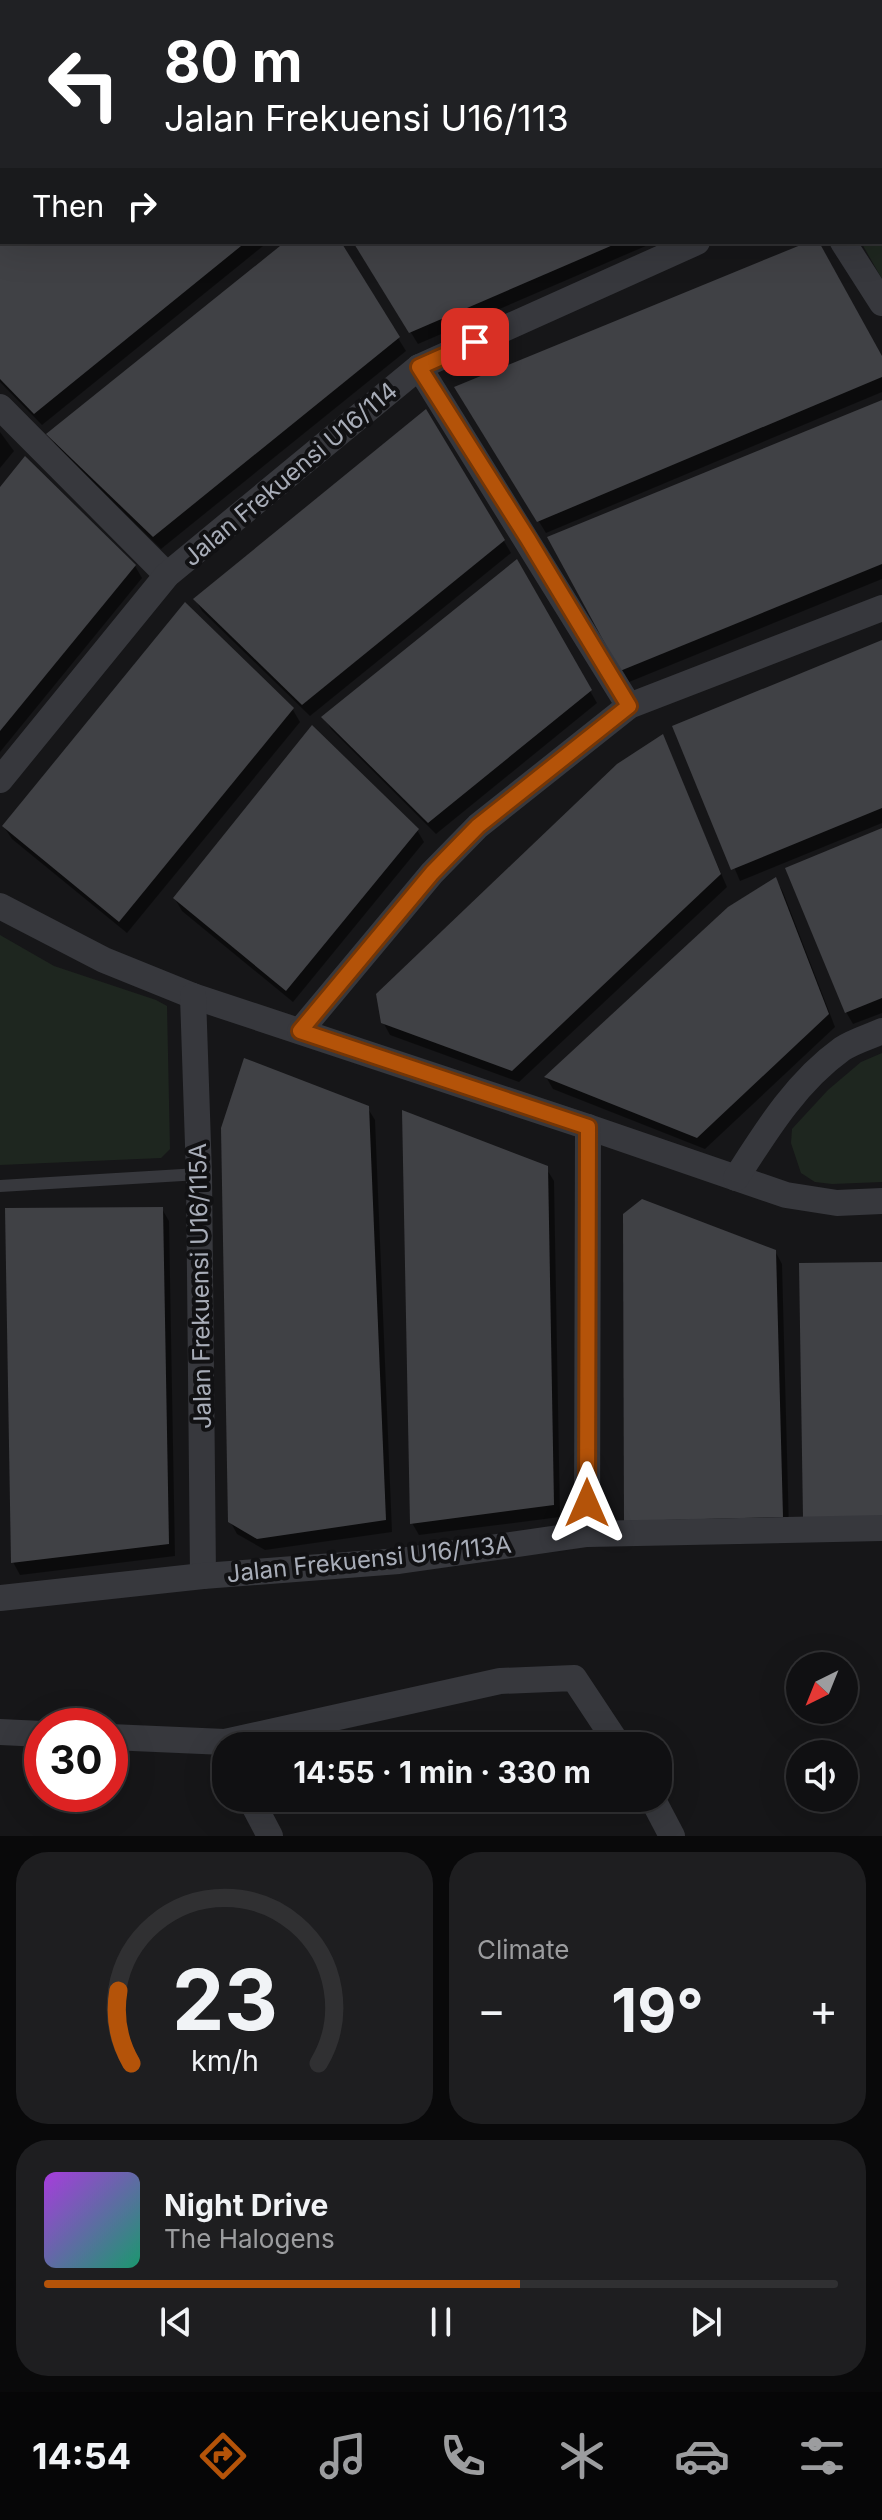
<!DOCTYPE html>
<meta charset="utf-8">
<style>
:root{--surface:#101012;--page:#1e1e20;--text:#f1f3f6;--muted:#9c9d9f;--line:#303032;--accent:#b45309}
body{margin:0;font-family:Inter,sans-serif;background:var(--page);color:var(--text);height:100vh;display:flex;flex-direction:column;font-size:30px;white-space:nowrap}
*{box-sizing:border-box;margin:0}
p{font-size:26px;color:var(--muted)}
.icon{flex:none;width:44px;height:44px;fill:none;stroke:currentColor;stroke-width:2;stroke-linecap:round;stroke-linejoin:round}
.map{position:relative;height:1836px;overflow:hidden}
.panel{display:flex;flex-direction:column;gap:16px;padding:16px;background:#09090a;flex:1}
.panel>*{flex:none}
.guide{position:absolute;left:0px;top:0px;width:882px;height:244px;box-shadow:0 8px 32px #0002,0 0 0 2px var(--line);background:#202124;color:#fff;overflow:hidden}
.needle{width:52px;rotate:223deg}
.tools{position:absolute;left:786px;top:1652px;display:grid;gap:16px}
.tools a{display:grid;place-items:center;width:72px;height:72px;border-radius:50%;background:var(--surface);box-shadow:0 8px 32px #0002,0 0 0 2px var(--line);font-size:40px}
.speed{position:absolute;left:24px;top:1708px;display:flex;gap:16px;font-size:40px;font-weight:700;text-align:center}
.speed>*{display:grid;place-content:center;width:104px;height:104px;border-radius:50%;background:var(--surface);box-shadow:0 8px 32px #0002,0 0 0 2px var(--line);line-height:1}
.speed .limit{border:12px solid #d22;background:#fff;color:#111}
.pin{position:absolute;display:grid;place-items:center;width:68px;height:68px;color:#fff;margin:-34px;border-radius:16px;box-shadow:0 4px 12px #0006}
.me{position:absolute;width:88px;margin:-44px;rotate:0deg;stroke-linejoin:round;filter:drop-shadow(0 0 6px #0008)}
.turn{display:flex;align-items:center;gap:28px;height:168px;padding:0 32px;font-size:36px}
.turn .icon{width:104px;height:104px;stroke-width:2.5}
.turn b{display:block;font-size:56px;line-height:68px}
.then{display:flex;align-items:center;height:76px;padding:0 32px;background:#0003;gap:16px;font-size:30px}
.big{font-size:60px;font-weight:700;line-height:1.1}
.panel .widget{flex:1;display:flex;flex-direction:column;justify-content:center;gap:12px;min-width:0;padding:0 28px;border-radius:32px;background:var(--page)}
.panel .dial{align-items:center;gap:0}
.dial svg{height:208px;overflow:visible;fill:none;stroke:var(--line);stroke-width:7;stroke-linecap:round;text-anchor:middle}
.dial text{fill:var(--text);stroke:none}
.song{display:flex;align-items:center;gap:24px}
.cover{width:96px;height:96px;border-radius:12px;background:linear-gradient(135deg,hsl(280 70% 55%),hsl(160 70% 35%))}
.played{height:8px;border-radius:4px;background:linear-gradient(90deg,var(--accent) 60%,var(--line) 60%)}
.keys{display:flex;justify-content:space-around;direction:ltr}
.heat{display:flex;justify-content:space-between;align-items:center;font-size:44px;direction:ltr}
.panel .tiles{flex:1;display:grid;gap:16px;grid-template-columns:1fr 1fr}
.widget:last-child{grid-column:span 2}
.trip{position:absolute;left:212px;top:1732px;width:460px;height:80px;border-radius:32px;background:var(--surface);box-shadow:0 8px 32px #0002,0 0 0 2px var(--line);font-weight:700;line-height:80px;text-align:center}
.menu{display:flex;height:128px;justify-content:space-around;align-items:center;background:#060607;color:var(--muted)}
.menu .icon{width:56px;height:56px}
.menu .active{color:var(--accent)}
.menu b{font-size:36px;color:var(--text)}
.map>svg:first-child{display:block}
.green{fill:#1e261f}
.shadow{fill:#0007}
.building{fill:#404145}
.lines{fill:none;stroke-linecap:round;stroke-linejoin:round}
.service{stroke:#37383d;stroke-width:12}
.minor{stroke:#37383d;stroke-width:26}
.tertiary{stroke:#37383d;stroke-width:32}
.route-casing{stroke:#753606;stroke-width:20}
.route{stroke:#b45309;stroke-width:14}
.labels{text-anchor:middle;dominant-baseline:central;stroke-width:8;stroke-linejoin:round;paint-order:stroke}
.street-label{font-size:24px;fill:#a8adb8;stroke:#111113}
</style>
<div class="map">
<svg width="882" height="1836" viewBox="0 0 882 1836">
<rect width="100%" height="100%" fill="#161618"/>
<!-- green -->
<g class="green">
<path d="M718,0H882V279L861,242H880V2H719Z"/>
<path d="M0,935L54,966L156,1000L167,1006L170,1149L161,1158L0,1165Z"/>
<path d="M882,1053V1182L832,1184L815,1182L801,1173L791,1143L792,1129L828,1090L861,1062Z"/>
</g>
<!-- shadow -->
<g class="shadow">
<path d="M367,0H646L647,2H363Z"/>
<path d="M8,242H268L42,425L0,382V248Z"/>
<path d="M288,242H339L406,351L161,549L56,446L49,434Z"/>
<path d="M355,242H655L418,344Z"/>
<path d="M814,242H816L882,359V392L546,533L457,388Z"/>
<path d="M882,402V579L629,682L549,538Z"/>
<path d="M426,412L511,553L310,716L202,611L195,599Z"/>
<path d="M0,432L14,451L0,468Z"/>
<path d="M0,490L135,566L142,578L0,752Z"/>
<path d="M516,562L597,703L436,834L331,729L324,717Z"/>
<path d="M882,642V823L740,881L674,727Z"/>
<path d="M293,710L300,722L127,933L12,839L4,827Z"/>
<path d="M662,737L727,887L519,1082L390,1035L383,1022Z"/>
<path d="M417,830L424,842L293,1002L182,911L175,899Z"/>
<path d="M882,830V1013L853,1024L846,1012Z"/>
<path d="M776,880L783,892L835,1027L705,1149L553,1089L546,1077Z"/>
<path d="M367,1107L375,1120L392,1532L265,1550L237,1534L230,1521Z"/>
<path d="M546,1168L554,1181L560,1517L419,1535L412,1523Z"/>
<path d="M162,1209L169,1221L175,1556L20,1575L13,1562Z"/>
<path d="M775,1251L782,1264L789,1529L633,1533Z"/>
</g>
<!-- building -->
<g class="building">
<path d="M4,242H246L34,414L0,379V246Z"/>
<path d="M285,242H341L400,337L153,537L46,434Z"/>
<path d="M353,242H620L409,333Z"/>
<path d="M808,242H819L882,356V377L537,522L454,387Z"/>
<path d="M882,400V564L620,671L547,537Z"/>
<path d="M426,409L505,540L302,705L193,599Z"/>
<path d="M25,456L136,565L0,731V487Z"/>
<path d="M517,559L592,690L428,823L321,717Z"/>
<path d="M185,602L294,708L119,922L2,826Z"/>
<path d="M882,640V808L731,870L672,726Z"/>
<path d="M312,725L419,829L286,991L173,898Z"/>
<path d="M663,734L721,874L512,1071L381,1023L376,994L617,764Z"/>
<path d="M882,828V998L845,1013L785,868Z"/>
<path d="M776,877L829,1014L697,1138L544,1077L728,907Z"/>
<path d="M244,1058L369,1106L386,1520L257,1539L228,1522L221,1128Z"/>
<path d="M402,1110L548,1166L554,1505L410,1524Z"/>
<path d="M642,1199L776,1250L783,1517L624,1521L623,1214Z"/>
<path d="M163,1207L169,1544L11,1563L5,1208Z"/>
<path d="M882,1262V1518L803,1519L799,1263Z"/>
</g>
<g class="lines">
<!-- service -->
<path class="service" d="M0,1186L199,1174"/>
<!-- minor -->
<g class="minor">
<path d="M694,0L695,2"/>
<path d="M273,2L278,0"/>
<path d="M0,204L2,203"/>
<path d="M843,242L882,303"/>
<path d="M419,367L629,706"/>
<path d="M0,407L167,575"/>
<path d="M0,780L167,575L419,367L697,242"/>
<path d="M0,906L104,960L193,996L588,1127L786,1195L837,1203L882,1201"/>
<path d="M193,996L199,1174L203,1576"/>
<path d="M300,1031L432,873L478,826L629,706L882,608"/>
<path d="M736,1178C766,1131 796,1082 842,1049C854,1041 869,1037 882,1031"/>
<path d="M587,1534L588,1127"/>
<path d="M0,1598L203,1576L399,1561L587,1534L882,1528"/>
<path d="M0,1732L42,1734"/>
<path d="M110,1737L225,1742L500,1681L574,1678L619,1746"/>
<path d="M250,1798L270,1836"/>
<path d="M652,1798L672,1836"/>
</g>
<!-- tertiary -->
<path class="tertiary" d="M16,2L18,0"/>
</g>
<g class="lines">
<defs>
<path id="route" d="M475,342L419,367L528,539L629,706L478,826L432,873L300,1031L588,1127L587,1503"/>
</defs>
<!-- route casing -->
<use href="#route" class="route-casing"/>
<!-- route -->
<use href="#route" class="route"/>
</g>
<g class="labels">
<!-- street labels -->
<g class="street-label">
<text transform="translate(290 474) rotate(-40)">Jalan Frekuensi U16/114</text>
<text transform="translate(200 1286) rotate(-91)">Jalan Frekuensi U16/115A</text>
<text transform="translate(369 1559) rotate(-6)">Jalan Frekuensi U16/113A</text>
</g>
</g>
</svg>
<div class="tools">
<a><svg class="needle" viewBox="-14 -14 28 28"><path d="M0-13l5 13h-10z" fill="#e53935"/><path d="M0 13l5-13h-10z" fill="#9c9d9f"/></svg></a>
<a><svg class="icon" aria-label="sound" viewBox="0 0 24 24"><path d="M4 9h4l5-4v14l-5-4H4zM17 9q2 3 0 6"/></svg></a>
</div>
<div class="speed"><div class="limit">30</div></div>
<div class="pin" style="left:475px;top:342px;background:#d93025"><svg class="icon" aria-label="arrive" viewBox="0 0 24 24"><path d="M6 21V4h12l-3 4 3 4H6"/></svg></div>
<svg class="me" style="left:587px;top:1503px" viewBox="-20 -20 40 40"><path d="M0-17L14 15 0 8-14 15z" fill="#b45309" stroke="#fff" stroke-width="4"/></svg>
<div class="trip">14:55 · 1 min · 330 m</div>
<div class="guide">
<div class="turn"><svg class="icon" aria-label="left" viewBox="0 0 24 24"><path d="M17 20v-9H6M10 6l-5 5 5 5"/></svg><div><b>80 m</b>Jalan Frekuensi U16/113</div></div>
<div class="then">Then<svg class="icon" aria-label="right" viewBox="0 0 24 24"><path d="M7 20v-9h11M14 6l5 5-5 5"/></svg></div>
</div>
</div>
<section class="panel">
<div class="tiles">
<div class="widget dial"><svg viewBox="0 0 100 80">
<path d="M14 69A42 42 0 1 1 86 69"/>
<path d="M14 69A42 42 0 0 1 9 41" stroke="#b45309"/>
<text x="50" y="56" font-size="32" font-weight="700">23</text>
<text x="50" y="72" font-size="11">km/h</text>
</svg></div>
<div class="widget"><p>Climate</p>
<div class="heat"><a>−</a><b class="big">19°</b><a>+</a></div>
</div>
<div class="widget">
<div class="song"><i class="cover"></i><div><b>Night Drive</b><p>The Halogens</p></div></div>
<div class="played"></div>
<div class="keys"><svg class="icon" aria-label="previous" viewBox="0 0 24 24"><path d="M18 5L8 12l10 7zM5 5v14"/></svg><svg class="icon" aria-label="pause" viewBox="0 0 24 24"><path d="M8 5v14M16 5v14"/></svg><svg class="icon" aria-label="next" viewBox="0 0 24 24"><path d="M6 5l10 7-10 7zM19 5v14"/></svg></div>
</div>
</div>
</section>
<nav class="menu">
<b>14:54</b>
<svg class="icon active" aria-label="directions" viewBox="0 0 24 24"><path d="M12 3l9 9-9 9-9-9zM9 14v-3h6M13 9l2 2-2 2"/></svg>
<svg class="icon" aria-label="music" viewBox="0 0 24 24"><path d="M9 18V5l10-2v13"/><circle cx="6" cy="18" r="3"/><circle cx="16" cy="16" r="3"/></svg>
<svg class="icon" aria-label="phone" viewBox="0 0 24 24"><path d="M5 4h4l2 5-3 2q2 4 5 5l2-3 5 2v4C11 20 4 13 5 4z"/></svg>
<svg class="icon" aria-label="climate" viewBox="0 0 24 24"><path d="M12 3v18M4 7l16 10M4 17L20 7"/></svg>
<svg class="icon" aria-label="car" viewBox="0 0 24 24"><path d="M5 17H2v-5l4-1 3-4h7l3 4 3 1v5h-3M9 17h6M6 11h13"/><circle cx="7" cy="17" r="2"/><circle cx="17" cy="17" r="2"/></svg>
<svg class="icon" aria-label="filters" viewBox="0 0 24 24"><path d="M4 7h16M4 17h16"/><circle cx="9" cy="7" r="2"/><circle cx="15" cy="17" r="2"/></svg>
</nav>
